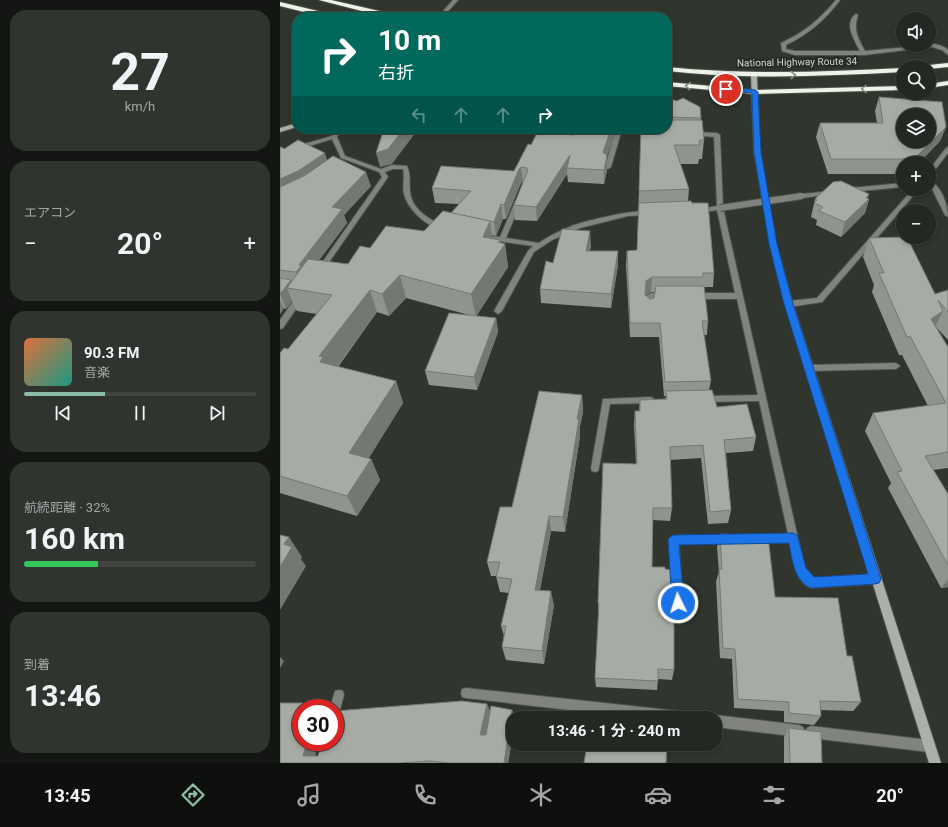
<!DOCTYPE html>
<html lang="ja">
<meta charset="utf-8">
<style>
:root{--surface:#242822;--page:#30342f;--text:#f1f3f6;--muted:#a3a6a5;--line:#414440;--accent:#8abfa5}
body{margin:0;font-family:Roboto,"Noto Sans JP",sans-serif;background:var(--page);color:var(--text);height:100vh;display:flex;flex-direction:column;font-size:15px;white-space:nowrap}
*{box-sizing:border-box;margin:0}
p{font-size:13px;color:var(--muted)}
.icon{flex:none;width:22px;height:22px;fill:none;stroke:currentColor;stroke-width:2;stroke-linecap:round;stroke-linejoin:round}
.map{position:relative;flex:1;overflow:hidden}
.drawer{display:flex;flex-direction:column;gap:10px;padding:10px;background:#141613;width:280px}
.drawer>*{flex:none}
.banner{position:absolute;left:12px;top:12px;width:380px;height:122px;border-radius:16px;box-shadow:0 2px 6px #0003,0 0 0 1px var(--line);background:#00695c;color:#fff;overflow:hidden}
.fabs{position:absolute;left:616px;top:12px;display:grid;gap:8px}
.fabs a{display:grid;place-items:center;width:40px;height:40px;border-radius:50%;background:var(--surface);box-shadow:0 2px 6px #0003,0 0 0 1px var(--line);font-size:20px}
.speed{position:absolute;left:12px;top:699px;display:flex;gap:8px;font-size:20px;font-weight:700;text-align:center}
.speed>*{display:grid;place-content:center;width:52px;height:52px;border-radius:50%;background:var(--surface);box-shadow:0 2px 6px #0003,0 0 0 1px var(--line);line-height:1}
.speed .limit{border:6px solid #d22;background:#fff;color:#111}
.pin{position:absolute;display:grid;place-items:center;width:34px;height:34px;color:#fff;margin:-17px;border:2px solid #fff;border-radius:50%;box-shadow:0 1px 4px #0007}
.me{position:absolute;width:44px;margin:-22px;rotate:356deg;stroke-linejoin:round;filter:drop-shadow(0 0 3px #0008)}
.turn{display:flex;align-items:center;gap:14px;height:84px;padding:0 20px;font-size:18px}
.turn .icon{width:52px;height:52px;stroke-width:2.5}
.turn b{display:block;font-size:28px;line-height:34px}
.lanes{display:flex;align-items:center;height:38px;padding:0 20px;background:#0003;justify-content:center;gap:20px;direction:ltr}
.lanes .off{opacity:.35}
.big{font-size:30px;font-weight:700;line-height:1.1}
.drawer .card{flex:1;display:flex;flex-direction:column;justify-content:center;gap:6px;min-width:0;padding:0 14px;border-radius:16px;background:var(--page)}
.drawer .dial{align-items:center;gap:0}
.dial b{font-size:52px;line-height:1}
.song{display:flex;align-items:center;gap:12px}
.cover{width:48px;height:48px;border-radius:6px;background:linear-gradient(135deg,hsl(20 70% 55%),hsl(170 70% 35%))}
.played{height:4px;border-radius:2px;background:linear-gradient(90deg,var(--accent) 35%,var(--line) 35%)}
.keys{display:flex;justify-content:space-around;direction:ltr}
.heat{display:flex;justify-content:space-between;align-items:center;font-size:22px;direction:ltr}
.charge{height:6px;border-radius:3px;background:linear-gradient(90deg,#34c759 32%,var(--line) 0)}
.trip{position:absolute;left:226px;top:711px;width:216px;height:40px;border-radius:16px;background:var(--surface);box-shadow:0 2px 6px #0003,0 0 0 1px var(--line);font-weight:700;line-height:40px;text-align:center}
.menu{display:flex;height:64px;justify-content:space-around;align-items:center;background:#0e100e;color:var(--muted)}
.menu .icon{width:28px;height:28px}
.menu .selected{color:var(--accent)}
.menu b{font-size:18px;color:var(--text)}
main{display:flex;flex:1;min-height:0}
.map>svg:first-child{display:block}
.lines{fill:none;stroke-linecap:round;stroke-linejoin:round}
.lane-casing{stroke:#4d524b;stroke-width:2}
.street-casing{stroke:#4d524b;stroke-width:2}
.secondary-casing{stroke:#4d524b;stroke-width:2}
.highway-casing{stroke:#4d524b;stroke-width:2}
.lane{fill:#81837f;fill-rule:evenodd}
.street{fill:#81837f;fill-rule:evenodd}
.secondary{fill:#acb0aa;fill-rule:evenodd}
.highway{fill:#edf3e9;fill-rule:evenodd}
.street-bridge-casing{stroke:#4d524b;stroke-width:8;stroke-linecap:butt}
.street-bridge{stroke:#81837f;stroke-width:6}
.wall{fill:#8f948c;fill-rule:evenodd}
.shaded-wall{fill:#747872}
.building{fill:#a6aca3;stroke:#747872;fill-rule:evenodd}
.oneway{stroke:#8a8f86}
.route{fill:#1a73e8;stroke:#114b97}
.labels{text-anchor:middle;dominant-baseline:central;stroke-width:4;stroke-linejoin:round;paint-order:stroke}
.far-street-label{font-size:10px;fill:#d1d4cf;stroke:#262b24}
</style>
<main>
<section class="drawer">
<div class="card dial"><b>27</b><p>km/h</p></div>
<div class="card"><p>エアコン</p>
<div class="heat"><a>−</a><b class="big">20°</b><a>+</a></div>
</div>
<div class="card">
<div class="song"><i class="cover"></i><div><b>90.3 FM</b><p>音楽</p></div></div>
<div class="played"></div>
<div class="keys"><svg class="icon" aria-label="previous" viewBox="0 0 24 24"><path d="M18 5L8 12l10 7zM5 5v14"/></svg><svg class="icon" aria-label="pause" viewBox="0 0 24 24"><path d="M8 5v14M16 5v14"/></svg><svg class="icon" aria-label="next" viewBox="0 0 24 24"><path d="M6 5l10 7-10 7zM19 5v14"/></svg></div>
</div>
<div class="card"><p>航続距離 · 32%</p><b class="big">160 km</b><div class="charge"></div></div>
<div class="card"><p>到着</p><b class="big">13:46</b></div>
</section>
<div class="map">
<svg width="668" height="763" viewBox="0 0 668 763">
<rect width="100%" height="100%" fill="#30352e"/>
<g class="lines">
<defs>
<g id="lane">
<path d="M482,395L485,396L486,398L485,400L482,401L425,402L422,401L421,399L422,397L425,396Z"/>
<path d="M370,397L373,398L374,400L373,402L370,403L330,404L319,468L318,471L315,472L312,471L311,468L323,399Z"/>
</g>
<g id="street">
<path d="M173,0H178L163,17H158Z"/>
<path d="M556,0H560C545,20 529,34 506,45V49L515,51H580C575,41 563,23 576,14L578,15C573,30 578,38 585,51L649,45V44C655,43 664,46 668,50V55L662,50L652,47L584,55H515L502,51L501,43C525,32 539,20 556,0Z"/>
<path d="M56,129H62L57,137L65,156L101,169L112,165L127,166C131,174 129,182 130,191C131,209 150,220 164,226V228C149,231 127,208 124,194C122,186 125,177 123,169H113L105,172L108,177L43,271H39L38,269L39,267L102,177L99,172L61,158L52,139L0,155V151L52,136Z"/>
<path d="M336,129H342L331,167L328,169L325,167Z"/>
<path d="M354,129H366L375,132L372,134Z"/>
<path d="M413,132L437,133L440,135L443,208L525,569L533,578L595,574L598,576L600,579L598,582L595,584L531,588C514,581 513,557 510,542L478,543L475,542L473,539L475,536L478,535L508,534L457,299H415L411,296L415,293H455L437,210L419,213L416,211L419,209L437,206L434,137L411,135L410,134Z"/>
<path d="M668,147V153L651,175L649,176V170L666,148Z"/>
<path d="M649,180C661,185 668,205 668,217L665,215L651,187L649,185Z"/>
<path d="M623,183V187L570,192L567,190L570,188Z"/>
<path d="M633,189H639L542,302L509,307L506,306L505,304L506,302L509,301L537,298Z"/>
<path d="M551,191L553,192V194L522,198L519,196L522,194Z"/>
<path d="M238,200L241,202L226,238L259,243C270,235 282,230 294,225C306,221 364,206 372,213L369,215L348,216L300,228L272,240L254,252L222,311L218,314L214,311L248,251L253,246L202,239L199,237L202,235L220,237L235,202Z"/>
<path d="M21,293L25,296L3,328L0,329V320L18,294Z"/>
<path d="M371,293H385L389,296L385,299H374V308L370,311L366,308L367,296Z"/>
<path d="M616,363L620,366L616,369L528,371L524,368L528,365Z"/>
<path d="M448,535L451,536L453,539L451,542L448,543L399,544L404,619L403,622L399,624L395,622L394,619L389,540L391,537L394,536Z"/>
<path d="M186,688L407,712L411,714L413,718H358L186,698L182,697L181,693L182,689Z"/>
<path d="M59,690L63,691L64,695L59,713L55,714V708H50L55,691Z"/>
<path d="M435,715L519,725L523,727L525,731L523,735L519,737L435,727V718H431Z"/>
<path d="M531,726L649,740L653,742L655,746L653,750L649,752L531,738L527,736L525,732L527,728Z"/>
</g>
<g id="secondary">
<path d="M474,74L477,76L480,152L496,244L513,304L661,763H649L505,304L490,244L474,152L471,76Z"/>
<path d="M17,123V127L0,132V128Z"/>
</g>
<g id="highway">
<path d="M39,0H51L117,15L118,17H105Z"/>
<path d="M0,2L55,15L56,17H44L0,6Z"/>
<path d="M668,63V67L649,69V67H645L649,65Z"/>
<path d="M387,67C466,75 544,72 623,68V72C544,76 466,80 387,71Z"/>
<path d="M668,81V85L649,88V84Z"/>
<path d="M387,82L475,90L623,86V90L475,94L387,86Z"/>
</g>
</defs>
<!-- lane casing -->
<use href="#lane" class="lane-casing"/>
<!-- street casing -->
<use href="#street" class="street-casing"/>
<!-- secondary casing -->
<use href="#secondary" class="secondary-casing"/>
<!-- highway casing -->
<use href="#highway" class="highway-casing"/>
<!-- lane -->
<use href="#lane" class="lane"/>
<!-- street -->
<use href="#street" class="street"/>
<!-- secondary -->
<use href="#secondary" class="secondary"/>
<!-- highway -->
<use href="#highway" class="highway"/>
<defs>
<path id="street-bridge" d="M440,208L522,196"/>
</defs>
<!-- street-bridge casing -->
<use href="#street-bridge" class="street-bridge-casing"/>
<!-- street-bridge -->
<use href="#street-bridge" class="street-bridge"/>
</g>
<!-- wall -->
<g class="wall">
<path d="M599,97L666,127L660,141L639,163H623V174H548L536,137L540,123H597L595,111Z"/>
<path d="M387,98L421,118V120L424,140L422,159H419L418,164H400L409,189L408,201L434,273L433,287H424L428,321L427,335H424L431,381L429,390L437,407L476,437L473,451L446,453L451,510L448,523L428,524L421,458L390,460L392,508L390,521L373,520L372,567L394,670L392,680L378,679L377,690L316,687L315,678L319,614H318V603L356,464L354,425L355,411H359L360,400L385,399L386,396H384L379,337H350L346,265L347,251L357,250L361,129H387ZM371,292H375L374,298L370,299L366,295Z"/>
<path d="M296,129H336L327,156V170L324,184L288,182L287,174L257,221L235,220L234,205L243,182L241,183L226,219H223L216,236L212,235V239L220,240V243L225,244L228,267L196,316L216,318L218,332L197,390L149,385L145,371L189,315L126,298L109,316L97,312L58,367L116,381L123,403L88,459H91L100,480L77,516L0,493V353L8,349L37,314L17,311L12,301L6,309L4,308L0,314V147L47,160L91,186L64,215L67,223L39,260L68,264L90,248L144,231L171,213L179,204L155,203L152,188L234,171L251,145L294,135Z"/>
<path d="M535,199H589L585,213L561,237L536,225L537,220L531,217Z"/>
<path d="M589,238L655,294L668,290V340L655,326L668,347V468L653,470L668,494V588V587L661,588L608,488L611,483L585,431L593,413L648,406L622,355H619L592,292L594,285L583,257Z"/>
<path d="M311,245L310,251H338V265L331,308L261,303L260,289L273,263Z"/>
<path d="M302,395L303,412L300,426V436L285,532L271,531L260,590L274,605L264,664L226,660L222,647L224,636L221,626L229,593L220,592L216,576H211L207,562L232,507Z"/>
<path d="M440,534L495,597L567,656L581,702L573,711L540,710L541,716L534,725L504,722V711L454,708L452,659L440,658L436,581L439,572L437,547Z"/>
<path d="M182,701L207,704L210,712L211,706L232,710L235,718H233V734L228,763H0V703H23L28,708H21V742H39L35,756H38L42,742H55V711Z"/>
<path d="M509,728L542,763H504V737Z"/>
</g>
<!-- shaded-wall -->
<g class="shaded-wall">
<path d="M666,127L660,141L639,163H632L634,159Z"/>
<path d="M124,129H136V132L112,164L100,167L96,153Z"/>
<path d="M331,129H336L327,156V170L324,184L323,152Z"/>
<path d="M45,153L49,167L0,196V179Z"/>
<path d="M290,155L287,168V174L257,221L256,207Z"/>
<path d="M241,167L243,182L241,183L226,219L224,205L239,169Z"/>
<path d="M86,172L91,186L64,215L67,223L26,278L22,286L16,272L19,265L52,207Z"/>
<path d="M589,194L587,201L589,199L585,213L561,237L565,222Z"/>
<path d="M221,204L223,219L216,236L214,222Z"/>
<path d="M210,221L213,243L203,237Z"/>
<path d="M310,231L311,245L307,265L306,251Z"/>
<path d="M220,240L221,250L225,244L228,267L196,317L191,294Z"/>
<path d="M338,251V265L331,308V294Z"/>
<path d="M120,275L126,298L109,316L102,294Z"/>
<path d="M372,277L371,292L366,296L364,309L366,281Z"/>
<path d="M11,280L15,289L7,288L12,301L6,309L0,294Z"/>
<path d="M90,290L97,312L51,375L40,362L39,356Z"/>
<path d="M0,301L4,308L0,314Z"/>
<path d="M663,311L654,329L651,319Z"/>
<path d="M216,318L218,332L197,390L194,377Z"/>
<path d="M116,381L123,403L79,474L69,453Z"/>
<path d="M302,395L303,412L300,426V436L285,532L283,517L297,419Z"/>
<path d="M91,459L100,480L77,516L67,496Z"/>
<path d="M269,516L271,531L257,604L255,590Z"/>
<path d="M9,537L22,557L21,559L26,566L0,610V567L4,544Z"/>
<path d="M668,579V587L661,588Z"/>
<path d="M271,591L274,605L264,664L262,651Z"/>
<path d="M0,657L4,661L0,668Z"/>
<path d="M23,703L28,708H22Z"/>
<path d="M207,704L211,713L205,743L200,735Z"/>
<path d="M232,710L235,718H233V734L228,763H224Z"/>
<path d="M27,742H39L33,763L23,756Z"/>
</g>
<!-- building -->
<g class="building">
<path d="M599,97L662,102L666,127L634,159H551L540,123H603ZM623,115H649V141H623Z"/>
<path d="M387,98L397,101L403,98L420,107L421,118L387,117Z"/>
<path d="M387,120H422L424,140H419L420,145H394L409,189L359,191L361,129H387Z"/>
<path d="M104,129H124L108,149L96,153Z"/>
<path d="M296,129H331L323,152L327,156L324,170L287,168L290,155L256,207L234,205L248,170L247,168L241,167L239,169L224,205L221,204L214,222L171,213L191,191L152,188L161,166L234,171L248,144L251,145L258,131L294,135Z"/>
<path d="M18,140L45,153L18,171L0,179V147H1L4,149Z"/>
<path d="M53,156L86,172L52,207L62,209L19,265L21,266L16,272L0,270V187L24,176Z"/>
<path d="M561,181L589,194L586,198L589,199L565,222L539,211L543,207L534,203L537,200L535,199L553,182Z"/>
<path d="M411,201L412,203H428L434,273H423V277H372L366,281L365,295L370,299L374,298L376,286H424L428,321H422L431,381L385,382L380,323H350L347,251L357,250L359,203Z"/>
<path d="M163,211L210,221L203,237L220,240L218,242L225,244L191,294L120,275L102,294L90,290L39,356L43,357L40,362L116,381L69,453L91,459L67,496L0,476V353L4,348L8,349L52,295L7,288L28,259L68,264L80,246L90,248L106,226L144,231Z"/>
<path d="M282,229L310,231L306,251H338L331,294L260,289L266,261L273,263Z"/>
<path d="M623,237H627L655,294L668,290V312L658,300L663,311L651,319L668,347V452L645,456L668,494V565L617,472L622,471L593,413L666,403L630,336L627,337L599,273H604L589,238Z"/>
<path d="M0,278L11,280L0,294Z"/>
<path d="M169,313L216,318L194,377L145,371Z"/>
<path d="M432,390L437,407L467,404L476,437L444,440L451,510L430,512L423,445L390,447L392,508H373L372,567H385V569L392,570L394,608V670L378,669V681L315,678L319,603H318L323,463L357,464L355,411H360V400L387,399L386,391Z"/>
<path d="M259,391L302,395L297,419H299L283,517L269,516L255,590L271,591L262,651L222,647L226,626H221L232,579L216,577L220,562H207L220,507H232Z"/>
<path d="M440,534L488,536L495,597L558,598L567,656H572L581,702L540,701L541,716L509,713V702L458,699L455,649L443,648L439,569H442Z"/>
<path d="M0,535L9,537L4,544L12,547L0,567Z"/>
<path d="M182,701L207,704L200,735H206L211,706L232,710L224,763H169L150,761L120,763H0V703H23L22,708H21V742H27L23,756H38L42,742H55V711Z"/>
<path d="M311,713L354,718H311Z"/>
<path d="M509,728L541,732L542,763H510Z"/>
<path d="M307,744H387L386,763H304Z"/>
</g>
<!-- one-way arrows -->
<defs><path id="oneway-chevron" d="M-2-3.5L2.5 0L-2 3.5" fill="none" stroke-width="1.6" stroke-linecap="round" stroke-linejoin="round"/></defs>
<g class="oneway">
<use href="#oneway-chevron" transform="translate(513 75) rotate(-2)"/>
<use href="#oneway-chevron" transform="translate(408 86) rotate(-175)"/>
<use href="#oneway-chevron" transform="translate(584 89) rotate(178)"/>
</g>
<!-- route -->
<path class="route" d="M446,87L475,90L478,92L481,152L497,244L513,304L601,579L599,583L595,584L531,588C514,581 512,559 509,543L399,545L404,603L402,607L398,609L394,607L392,603L388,540L390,537L394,535L513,533L517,535L518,538L526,568L534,577L588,574L504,304L489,244L474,152L472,93L443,90V88Z"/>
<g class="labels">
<!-- far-street labels -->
<g class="far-street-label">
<text transform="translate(517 62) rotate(-1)">National Highway Route 34</text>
</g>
</g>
</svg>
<div class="fabs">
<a><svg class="icon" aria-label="sound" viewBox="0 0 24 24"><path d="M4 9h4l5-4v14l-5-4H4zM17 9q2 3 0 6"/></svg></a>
<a><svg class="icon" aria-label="search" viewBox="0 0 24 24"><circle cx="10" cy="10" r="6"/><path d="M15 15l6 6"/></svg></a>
<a><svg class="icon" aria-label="layers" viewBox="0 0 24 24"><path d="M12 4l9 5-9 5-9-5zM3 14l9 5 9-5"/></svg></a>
<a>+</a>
<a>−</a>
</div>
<div class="speed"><div class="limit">30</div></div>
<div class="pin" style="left:446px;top:89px;background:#d93025"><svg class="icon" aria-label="arrive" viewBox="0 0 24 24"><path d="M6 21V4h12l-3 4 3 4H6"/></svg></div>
<svg class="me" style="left:398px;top:603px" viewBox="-20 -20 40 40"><circle r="17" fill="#1a73e8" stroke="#fff" stroke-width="3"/><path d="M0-11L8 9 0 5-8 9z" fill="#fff"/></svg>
<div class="trip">13:46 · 1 分 · 240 m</div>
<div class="banner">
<div class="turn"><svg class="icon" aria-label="right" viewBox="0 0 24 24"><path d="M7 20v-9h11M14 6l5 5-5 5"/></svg><div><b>10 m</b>右折</div></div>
<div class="lanes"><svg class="icon off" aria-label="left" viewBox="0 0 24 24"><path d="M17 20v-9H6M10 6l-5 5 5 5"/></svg><svg class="icon off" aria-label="ahead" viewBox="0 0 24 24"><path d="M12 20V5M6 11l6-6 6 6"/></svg><svg class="icon off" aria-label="ahead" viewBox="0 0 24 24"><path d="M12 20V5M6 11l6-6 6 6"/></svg><svg class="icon" aria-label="right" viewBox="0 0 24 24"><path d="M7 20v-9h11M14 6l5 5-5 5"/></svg></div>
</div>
</div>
</main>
<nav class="menu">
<b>13:45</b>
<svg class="icon selected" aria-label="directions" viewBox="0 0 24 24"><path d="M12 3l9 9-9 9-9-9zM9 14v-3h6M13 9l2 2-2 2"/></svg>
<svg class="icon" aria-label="music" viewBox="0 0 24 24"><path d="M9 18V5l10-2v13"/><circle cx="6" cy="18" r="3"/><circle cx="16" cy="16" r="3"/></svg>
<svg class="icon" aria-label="phone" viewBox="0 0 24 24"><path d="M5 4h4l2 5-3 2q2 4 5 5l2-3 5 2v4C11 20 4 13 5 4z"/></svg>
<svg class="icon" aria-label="climate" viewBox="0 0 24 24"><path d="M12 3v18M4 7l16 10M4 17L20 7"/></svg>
<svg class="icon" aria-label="car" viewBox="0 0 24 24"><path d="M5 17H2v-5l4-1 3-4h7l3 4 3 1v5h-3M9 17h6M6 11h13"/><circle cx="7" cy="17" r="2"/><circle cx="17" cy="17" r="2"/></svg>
<svg class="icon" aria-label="filters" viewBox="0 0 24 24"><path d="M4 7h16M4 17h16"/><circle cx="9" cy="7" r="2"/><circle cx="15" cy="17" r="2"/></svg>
<b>20°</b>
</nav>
